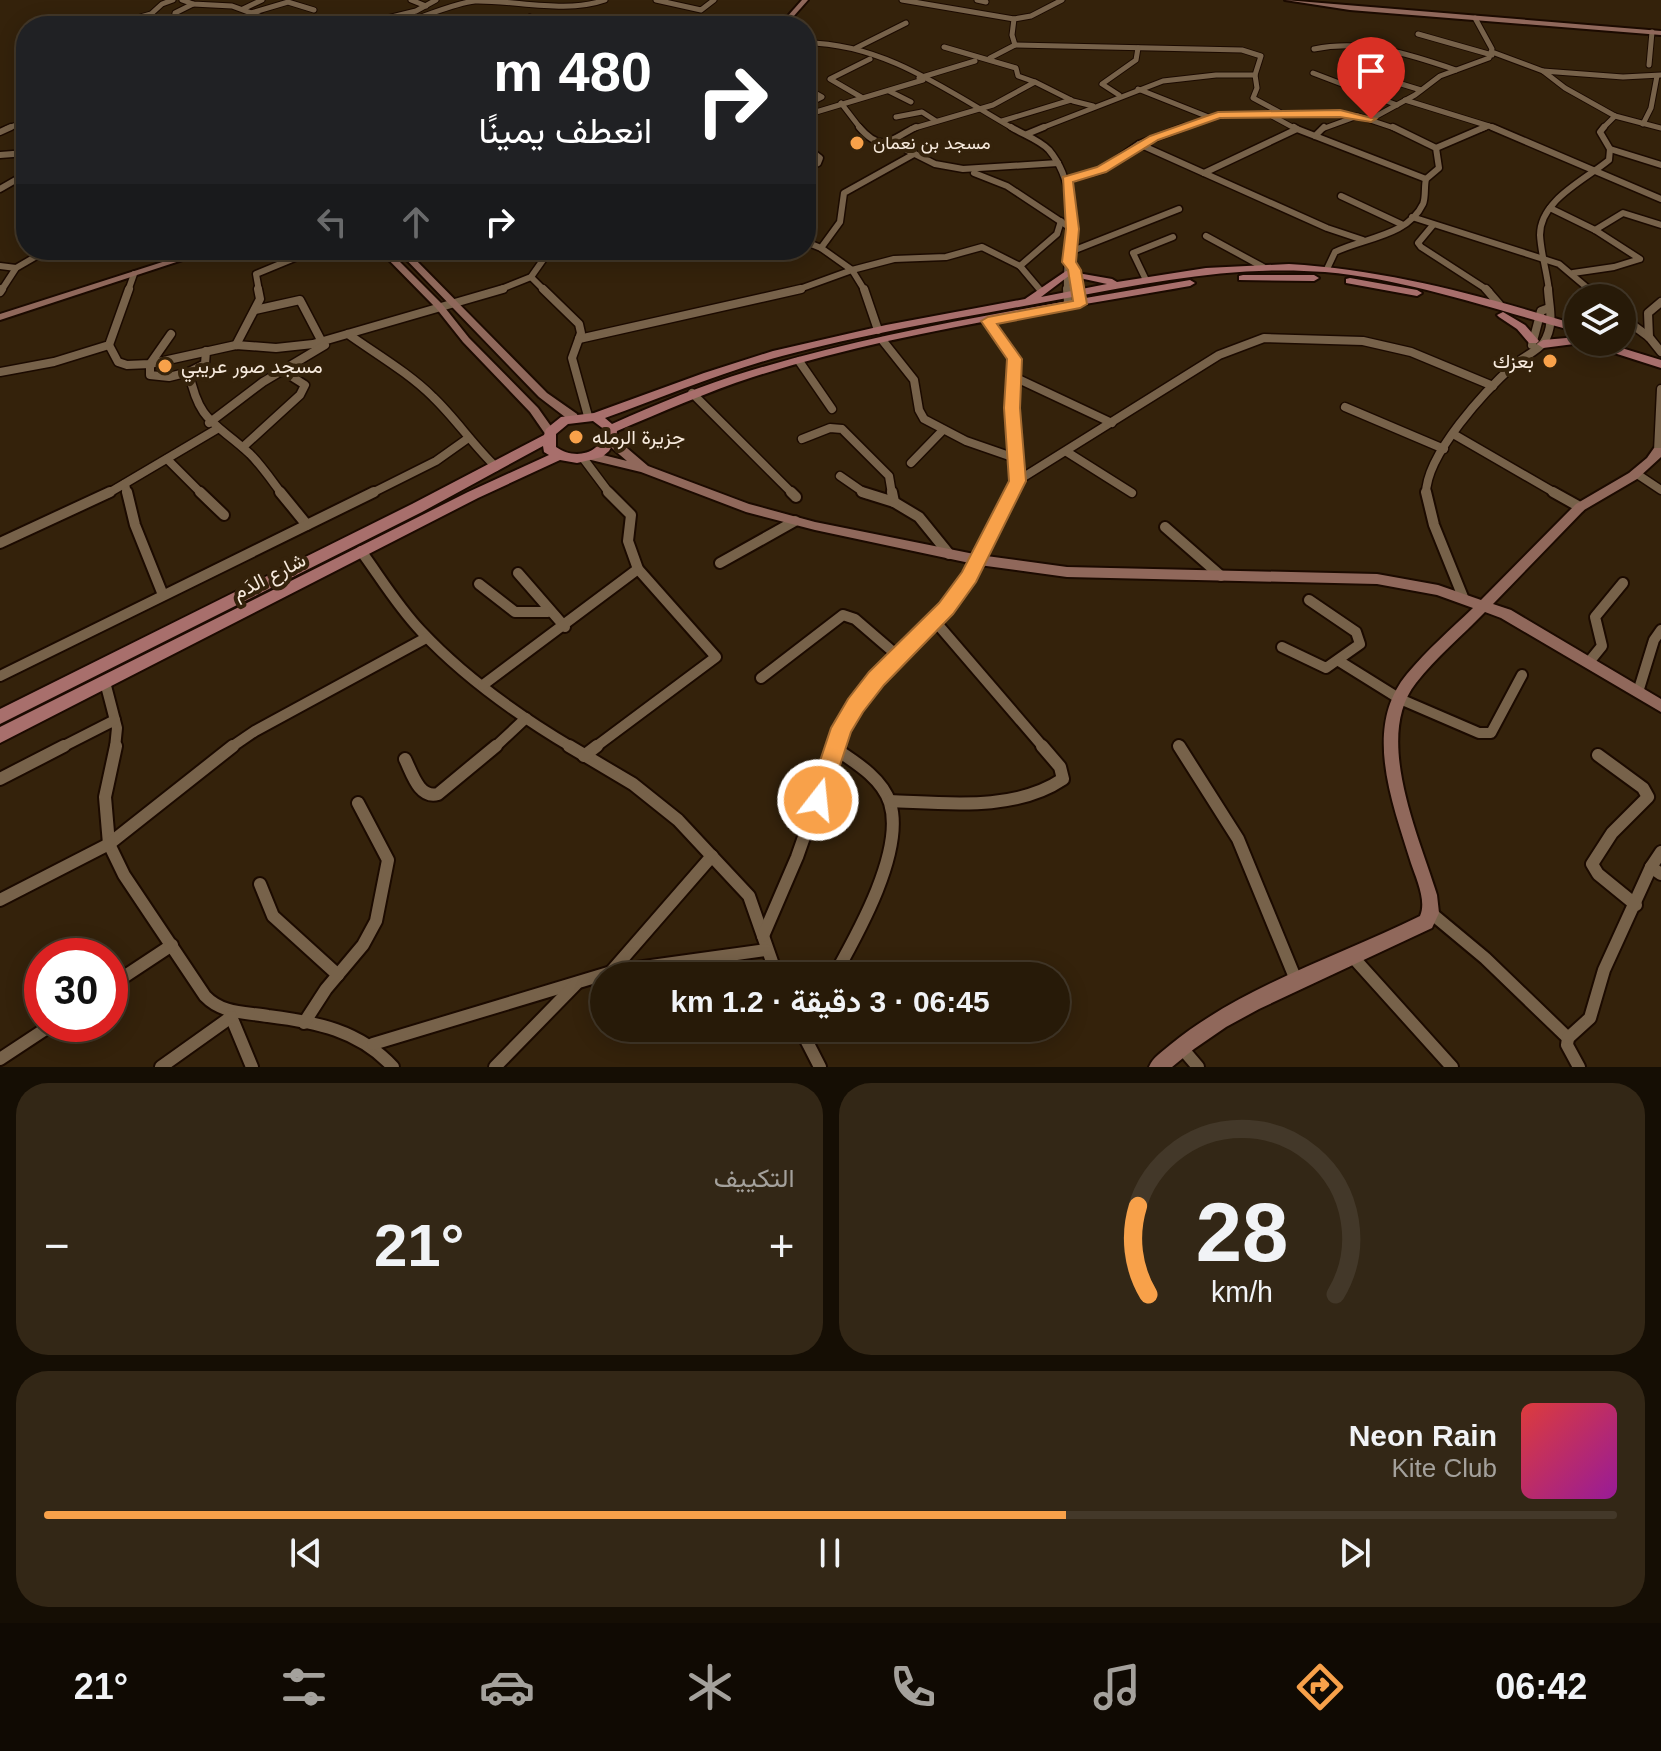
<!DOCTYPE html>
<html lang="ar">
<meta charset="utf-8">
<style>
:root{--surface:#271a08;--page:#332716;--text:#f1f3f6;--muted:#a4a19c;--line:#433829;--accent:#f8a14a}
body{margin:0;font-family:Helvetica,Vazirmatn,sans-serif;background:var(--page);color:var(--text);direction:rtl;height:100vh;display:flex;flex-direction:column;font-size:30px;white-space:nowrap}
*{box-sizing:border-box;margin:0}
p{font-size:26px;color:var(--muted)}
.icon{flex:none;width:44px;height:44px;fill:none;stroke:currentColor;stroke-width:2;stroke-linecap:round;stroke-linejoin:round}
.map{position:relative;height:1067px;overflow:hidden;direction:ltr}
.drawer{display:flex;flex-direction:column;gap:16px;padding:16px;background:#150e04;flex:1}
.drawer>*{flex:none}
.top-card{position:absolute;left:16px;top:16px;width:800px;height:244px;border-radius:32px;box-shadow:0 4px 20px #0003,0 0 0 2px var(--line);direction:rtl;background:#202124;color:#fff;overflow:hidden}
.tools{position:absolute;left:1564px;top:284px;display:grid;gap:16px}
.tools a{display:grid;place-items:center;width:72px;height:72px;border-radius:50%;background:var(--surface);box-shadow:0 4px 20px #0003,0 0 0 2px var(--line);font-size:40px}
.speed{position:absolute;left:24px;top:938px;display:flex;gap:16px;font-size:40px;font-weight:700;text-align:center}
.speed>*{display:grid;place-content:center;width:104px;height:104px;border-radius:50%;background:var(--surface);box-shadow:0 4px 20px #0003,0 0 0 2px var(--line);line-height:1}
.speed .limit{border:12px solid #d22;background:#fff;color:#111}
.pin{position:absolute;display:grid;place-items:center;width:68px;height:68px;color:#fff;margin:-82px -34px;border-radius:50% 50% 50% 0;rotate:-45deg;box-shadow:0 0 8px #0007}
.pin .icon{rotate:45deg}
.me{position:absolute;width:88px;margin:-44px;rotate:16deg;stroke-linejoin:round;filter:drop-shadow(0 0 6px #0008)}
.turn{display:flex;align-items:center;gap:28px;height:168px;padding:0 32px;font-size:36px}
.turn .icon{width:104px;height:104px;stroke-width:2.5}
.turn b{display:block;font-size:56px;line-height:68px}
.lanes{display:flex;align-items:center;height:76px;padding:0 32px;background:#0003;justify-content:center;gap:40px;direction:ltr}
.lanes .off{opacity:.35}
.big{font-size:60px;font-weight:700;line-height:1.1}
.drawer .tile{flex:1;display:flex;flex-direction:column;justify-content:center;gap:12px;min-width:0;padding:0 28px;border-radius:32px;background:var(--page)}
.drawer .dial{align-items:center;gap:0}
.dial svg{height:208px;overflow:visible;fill:none;stroke:var(--line);stroke-width:7;stroke-linecap:round;text-anchor:middle}
.dial text{fill:var(--text);stroke:none}
.song{display:flex;align-items:center;gap:24px}
.cover{width:96px;height:96px;border-radius:12px;background:linear-gradient(135deg,hsl(0 70% 55%),hsl(300 70% 35%))}
.played{height:8px;border-radius:4px;background:linear-gradient(90deg,var(--accent) 65%,var(--line) 65%)}
.keys{display:flex;justify-content:space-around;direction:ltr}
.heat{display:flex;justify-content:space-between;align-items:center;font-size:44px;direction:ltr}
.drawer .tiles{flex:1;display:grid;gap:16px;grid-template-columns:1fr 1fr}
.tile:last-child{grid-column:span 2}
.trip{position:absolute;left:590px;top:962px;width:480px;height:80px;border-radius:40px;background:var(--surface);box-shadow:0 4px 20px #0003,0 0 0 2px var(--line);font-weight:700;line-height:80px;text-align:center;direction:rtl}
.tabs{display:flex;height:128px;justify-content:space-around;align-items:center;background:#100a03;color:var(--muted)}
.tabs .icon{width:56px;height:56px}
.tabs .selected{color:var(--accent)}
.tabs b{font-size:36px;color:var(--text)}
.map>svg:first-child{display:block}
.lines{fill:none;stroke-linecap:round;stroke-linejoin:round}
.street-far4-casing{stroke:#1b0a00;stroke-width:7}
.street-far3-casing{stroke:#1b0a00;stroke-width:9}
.street-far2-casing{stroke:#1b0a00;stroke-width:11}
.street-far1-casing{stroke:#1b0a00;stroke-width:14}
.street-casing{stroke:#1b0a00;stroke-width:16}
.secondary-casing{stroke:#1b0a00;stroke-width:4}
.primary-casing{stroke:#1b0a00;stroke-width:4}
.street-far4{stroke:#77624a;stroke-width:5}
.street-far3{stroke:#77624a;stroke-width:6}
.street-far2{stroke:#77624a;stroke-width:8}
.street-far1{stroke:#77624a;stroke-width:10}
.street{stroke:#77624a;stroke-width:12}
.secondary{fill:#90685b;fill-rule:evenodd}
.primary{fill:#a86f6c;fill-rule:evenodd}
.route{fill:#f8a14a;stroke:#a16930;stroke-width:2}
.poi-dot{fill:#f8a14a;stroke:#34220b;stroke-width:3}
.labels{text-anchor:middle;dominant-baseline:central;stroke-width:8;stroke-linejoin:round;paint-order:stroke}
.far-poi-label{font-size:18px;fill:#f7eadd;stroke:#34220b;text-anchor:start}
.poi-label{font-size:20px;fill:#f7eadd;stroke:#34220b;text-anchor:start}
.street-label{font-size:20px;fill:#f7eadd;stroke:#34220b}
</style>
<div class="map">
<svg width="1661" height="1067" viewBox="0 0 1661 1067">
<rect width="100%" height="100%" fill="#34220b"/>
<g class="lines">
<defs>
<g id="street-far4">
<path d="M182,0L193,4L232,6L273,21L269,26"/>
<path d="M411,0L426,6"/>
<path d="M656,0L701,10L714,0"/>
<path d="M902,0L1014,19L1031,16L1062,0"/>
<path d="M977,0L986,2"/>
<path d="M243,9L262,0"/>
<path d="M251,13L288,2L314,10"/>
<path d="M530,17L547,26"/>
<path d="M415,19C434,13 456,3 475,1C515,0 566,14 605,0"/>
<path d="M1014,19L1012,35L1015,45"/>
<path d="M109,26L151,14L162,4L173,0"/>
<path d="M179,26L174,20L175,13L193,4"/>
<path d="M331,26L342,22"/>
<path d="M355,26L416,11L436,0"/>
<path d="M620,26L631,22"/>
<path d="M1418,34L1492,55"/>
<path d="M806,43C884,43 949,92 1014,129"/>
<path d="M856,48L906,23"/>
<path d="M1314,49C1364,39 1409,54 1456,70"/>
<path d="M1492,52L1543,71L1565,88L1615,116L1661,128"/>
<path d="M990,58L1015,45L1242,50L1261,56L1255,75H1216L1163,81L1039,129"/>
<path d="M1649,65L1652,32"/>
<path d="M1371,68L1375,76L1421,90"/>
<path d="M1543,71L1623,77L1661,75"/>
<path d="M1313,73L1397,105"/>
<path d="M1255,75L1257,88L1253,98L1281,113"/>
<path d="M919,78L975,61"/>
<path d="M1035,82L1073,101L1093,106"/>
<path d="M806,88L822,97L806,105"/>
<path d="M1138,89L1211,118"/>
<path d="M889,91L911,102"/>
<path d="M1119,95L1102,84L1136,60L1138,48"/>
<path d="M861,97L830,79L870,59"/>
<path d="M1405,100L1489,126L1481,129"/>
<path d="M841,103L861,129"/>
<path d="M806,115L923,80"/>
<path d="M1272,116L1296,129"/>
<path d="M896,117L922,112L936,121"/>
<path d="M1371,119L1415,95L1440,76L1489,58L1492,49L1475,18"/>
<path d="M1002,121L1071,100"/>
<path d="M1643,124L1651,108L1657,76"/>
<path d="M1489,126L1497,129"/>
<path d="M6,129L26,121"/>
<path d="M911,129L993,105L1035,82L1018,76L1016,68L944,47"/>
<path d="M1179,129L1218,115L1328,113L1358,116L1397,129"/>
<path d="M1322,129L1355,117"/>
<path d="M1602,129L1615,116"/>
</g>
<g id="street-far3">
<path d="M859,127C883,155 892,138 916,127"/>
<path d="M1011,127C1022,134 1040,140 1049,150C1083,191 1065,243 1067,291"/>
<path d="M1492,127L1661,199"/>
<path d="M1297,129L1426,179"/>
<path d="M0,132L11,127"/>
<path d="M1027,134L1044,127"/>
<path d="M1315,136L1324,127"/>
<path d="M893,143L935,164L963,169L1058,163"/>
<path d="M1139,144L1327,228L1363,240"/>
<path d="M806,147L820,158L818,163L806,169"/>
<path d="M1436,148L1485,127"/>
<path d="M1610,149L1661,165"/>
<path d="M0,155L26,153"/>
<path d="M974,173L1007,186L1072,229"/>
<path d="M1204,173L1297,129L1294,127"/>
<path d="M1067,180L1102,170L1139,144L1184,127"/>
<path d="M0,189L26,174"/>
<path d="M1341,196L1401,224"/>
<path d="M1550,208L1595,230L1640,259L1614,267L1573,273"/>
<path d="M1412,217L1559,264L1591,291"/>
<path d="M1433,225L1418,243L1421,247L1489,291"/>
<path d="M1595,230L1623,213L1661,225"/>
<path d="M1206,236L1263,267"/>
<path d="M821,248L840,222L844,193L914,154"/>
<path d="M1070,252L1179,209"/>
<path d="M42,253L62,250"/>
<path d="M1069,262L1075,270L1078,291"/>
<path d="M0,266L16,268"/>
<path d="M1020,266L1057,234L1061,221"/>
<path d="M1327,269L1335,252C1363,238 1408,236 1423,204C1426,197 1424,187 1426,179L1439,168L1436,148L1393,127"/>
<path d="M531,277L545,291"/>
<path d="M1146,280L1133,253L1173,237"/>
<path d="M1,291L16,268L47,250"/>
<path d="M128,291L134,274"/>
<path d="M259,291L256,274L314,250"/>
<path d="M496,291L531,277L550,250"/>
<path d="M794,291L852,270L821,248L806,242"/>
<path d="M865,291L852,270L894,259L946,257L982,247L1020,266L1041,291"/>
<path d="M1549,291C1547,272 1541,254 1540,235C1540,200 1585,180 1609,160L1610,149L1600,132L1604,127"/>
</g>
<g id="street-far2">
<path d="M543,289L579,324L581,333L572,358L588,416"/>
<path d="M864,289L878,330"/>
<path d="M1067,289L1068,302"/>
<path d="M1078,289L1080,300"/>
<path d="M1486,289L1499,304"/>
<path d="M1589,289L1600,298"/>
<path d="M0,292L2,289"/>
<path d="M255,310L300,300L322,342"/>
<path d="M1622,317L1649,337L1661,352"/>
<path d="M988,321L1015,359L1012,408L1017,481L1011,494"/>
<path d="M171,334L150,364V375L169,377L189,372C199,424 216,422 250,454C262,466 272,481 282,494"/>
<path d="M348,334C376,354 409,373 433,397C456,419 473,445 496,467"/>
<path d="M1649,337L1648,313L1661,302"/>
<path d="M579,339L801,289"/>
<path d="M883,341L914,380L919,410L924,419L966,441L1015,458"/>
<path d="M109,345L118,362L127,365L150,364L236,345L276,348L313,344L503,289"/>
<path d="M236,345L260,299L258,289"/>
<path d="M1532,345L1541,311L1549,308"/>
<path d="M799,361L832,409"/>
<path d="M0,372L54,362L109,345L129,289"/>
<path d="M189,372L205,364L206,351"/>
<path d="M1014,377L1112,423"/>
<path d="M692,393L793,494"/>
<path d="M1345,407L1444,449"/>
<path d="M209,423L263,382L325,345"/>
<path d="M1455,435L1557,494"/>
<path d="M802,439L830,428L842,429L889,476L892,494"/>
<path d="M243,447L300,395L305,385L283,371"/>
<path d="M1658,451L1661,389"/>
<path d="M1067,452L1132,493"/>
<path d="M583,458L610,494"/>
<path d="M167,459L202,494"/>
<path d="M911,463L943,430"/>
<path d="M1637,474L1661,490"/>
<path d="M840,476L866,494"/>
<path d="M1017,481L1219,355L1264,338L1363,341L1411,352L1493,386"/>
<path d="M125,484L127,494"/>
<path d="M107,494L217,429"/>
<path d="M370,494L436,461L467,439"/>
<path d="M1426,494C1426,454 1486,390 1515,364C1523,357 1539,350 1544,342C1555,324 1549,308 1548,289"/>
</g>
<g id="street-far1">
<path d="M127,492L135,525L163,595"/>
<path d="M200,492L224,515"/>
<path d="M280,492L307,525"/>
<path d="M791,492L796,497"/>
<path d="M862,492L894,502L919,517L949,554"/>
<path d="M892,492L894,502"/>
<path d="M1426,492L1434,525L1463,597"/>
<path d="M1553,492L1580,507"/>
<path d="M1165,527L1221,576"/>
<path d="M0,543L110,492"/>
<path d="M361,551C380,577 398,607 421,631C464,677 519,716 573,748"/>
<path d="M720,563L795,521"/>
<path d="M518,573L565,627"/>
<path d="M479,584L515,612H548"/>
<path d="M934,620L1044,748"/>
<path d="M1282,647L1326,668L1360,644L1356,632L1309,600"/>
<path d="M1339,661L1400,699L1479,733H1491L1522,675"/>
<path d="M1589,662L1602,646L1595,617L1623,583"/>
<path d="M0,676L374,492"/>
<path d="M761,678L843,615L855,619L898,656"/>
<path d="M105,682L117,728L115,748"/>
<path d="M483,685L638,569"/>
<path d="M1638,692L1654,640L1661,630"/>
<path d="M60,748L115,720"/>
<path d="M230,748L255,731L426,638"/>
<path d="M494,748L526,718"/>
<path d="M594,748L716,657L638,569L628,541L631,515L608,492"/>
<path d="M835,748C855,690 906,655 945,610C975,576 992,531 1012,492"/>
</g>
<g id="street">
<path d="M116,746L105,797L109,844L124,875L205,996C222,1014 245,1012 268,1016C316,1022 359,1030 393,1067"/>
<path d="M569,746L633,784L678,820L749,896L777,976"/>
<path d="M1179,746L1238,839L1296,980"/>
<path d="M834,748C855,762 882,778 890,803C905,851 857,935 834,976"/>
<path d="M1598,755L1643,788L1648,797L1612,833L1592,864L1598,874L1636,905"/>
<path d="M584,756L597,746"/>
<path d="M405,759C412,773 419,799 438,794L496,746"/>
<path d="M0,779L64,746"/>
<path d="M890,801C946,803 1014,812 1063,779L1060,767L1042,746"/>
<path d="M1651,867L1661,874"/>
<path d="M260,884L273,916L338,975"/>
<path d="M0,900L109,844L233,746"/>
<path d="M1431,913L1485,958L1568,1038L1567,1045L1579,1067"/>
<path d="M763,936L797,857L836,746"/>
<path d="M1351,955L1452,1067"/>
<path d="M611,972L712,856"/>
<path d="M110,986L172,945"/>
<path d="M230,1014L252,1067"/>
<path d="M304,1023L326,989L363,945L376,921L388,860L358,803"/>
<path d="M800,1028L820,1067"/>
<path d="M1568,1038L1590,1018L1604,970L1651,867L1661,852"/>
<path d="M373,1044L615,971L766,950"/>
<path d="M1181,1047L1198,1067"/>
<path d="M0,1059L53,1024"/>
<path d="M161,1067L231,1017"/>
<path d="M495,1067L576,984"/>
</g>
<g id="secondary">
<path d="M802,0H808L785,26H779Z"/>
<path d="M1285,0L1661,31V35L1350,10Z"/>
<path d="M200,250H213L0,320V314Z"/>
<path d="M379,250H388L442,304L469,338L538,408L555,432L554,435H546L530,412L463,342L436,308Z"/>
<path d="M397,250H406L547,393L577,414L578,417L577,420H569L539,397Z"/>
<path d="M610,436L614,437L648,466L749,504L815,522L979,555L1067,567L1377,574L1438,585L1481,600L1576,504L1629,473L1647,458L1654,448H1661V457L1637,479L1584,510L1493,604L1511,610L1661,699V712L1501,618L1485,612C1463,635 1436,657 1416,683C1373,737 1419,836 1437,895L1439,913L1432,928L1259,1009L1226,1027L1194,1049L1172,1067H1149C1153,1057 1162,1052 1170,1045C1242,986 1337,957 1420,916C1427,901 1416,878 1411,863C1393,804 1362,728 1407,674C1427,650 1451,629 1473,608L1437,595L1377,584L1067,577L979,565L815,530L746,512L641,472L587,459L585,456L587,453L591,452L627,461L606,443L605,440Z"/>
</g>
<g id="primary">
<path d="M1289,264C1389,270 1483,296 1578,325V332C1494,310 1413,280 1325,272C1237,265 1153,282 1067,298C972,316 876,331 782,356C722,372 664,397 605,418L612,424C657,404 702,385 749,371C893,328 1042,306 1190,280L1195,283L1190,286C1044,312 895,332 753,377C707,392 662,412 617,431L616,439L609,451L602,457L577,463L560,460L478,498L0,743V727L468,492L549,455L544,452L543,446L422,512L0,724V709L412,504L544,435L546,429L561,417L594,413L704,373L773,351L886,325L1025,299L1066,271L1112,279L1117,282L1206,268ZM1070,275L1075,277L1107,284L1041,297ZM593,421L605,430C601,455 574,460 556,447V434L568,424Z"/>
<path d="M1243,275H1314L1319,278L1314,281L1239,280V276Z"/>
<path d="M1350,278L1417,290L1422,293L1417,296L1346,283V279Z"/>
<path d="M1503,312L1525,325L1539,341L1537,343H1529L1517,329L1499,317L1497,315Z"/>
<path d="M1578,337V342H1583L1582,343L1543,348L1537,344L1543,340Z"/>
<path d="M1584,342H1602L1661,360V368L1586,344Z"/>
</g>
</defs>
<!-- street-far4 casing -->
<use href="#street-far4" class="street-far4-casing"/>
<!-- street-far3 casing -->
<use href="#street-far3" class="street-far3-casing"/>
<!-- street-far2 casing -->
<use href="#street-far2" class="street-far2-casing"/>
<!-- street-far1 casing -->
<use href="#street-far1" class="street-far1-casing"/>
<!-- street casing -->
<use href="#street" class="street-casing"/>
<!-- secondary casing -->
<use href="#secondary" class="secondary-casing"/>
<!-- primary casing -->
<use href="#primary" class="primary-casing"/>
<!-- street-far4 -->
<use href="#street-far4" class="street-far4"/>
<!-- street-far3 -->
<use href="#street-far3" class="street-far3"/>
<!-- street-far2 -->
<use href="#street-far2" class="street-far2"/>
<!-- street-far1 -->
<use href="#street-far1" class="street-far1"/>
<!-- street -->
<use href="#street" class="street"/>
<!-- secondary -->
<use href="#secondary" class="secondary"/>
<!-- primary -->
<use href="#primary" class="primary"/>
</g>
<!-- route -->
<path class="route" d="M1340,110L1376,119L1371,122L1340,117L1220,118L1158,140L1106,172L1073,182L1079,229L1076,262L1081,270L1087,304L1080,308L997,324L1022,359L1020,408L1026,481L976,582L953,614L884,685L863,712L851,732L826,808L818,811L810,808L807,800L831,728L848,699L869,672L939,603L962,572L1009,481L1004,408L1007,359L981,321L988,317L1073,301L1068,270L1062,262L1066,229L1063,177L1097,167L1150,136L1218,112Z"/>
<!-- markers -->
<g class="poi-dot">
<circle cx="857" cy="143" r="8"/>
<circle cx="1550" cy="361" r="8"/>
<circle cx="165" cy="366" r="8"/>
<circle cx="576" cy="437" r="8"/>
</g>
<g class="labels">
<!-- far-poi labels -->
<g class="far-poi-label">
<text x="873" y="143">مسجد بن نعمان</text>
</g>
<!-- poi labels -->
<g class="poi-label">
<text x="1534" y="361" text-anchor="end">بعزك</text>
<text x="181" y="366">مسجد صور عريبي</text>
<text x="592" y="437">جزيرة الرمله</text>
</g>
<!-- street labels -->
<g class="street-label">
<text transform="translate(269 576) rotate(-27)">شارع الدَم</text>
</g>
</g>
</svg>
<div class="tools">
<a><svg class="icon" aria-label="layers" viewBox="0 0 24 24"><path d="M12 4l9 5-9 5-9-5zM3 14l9 5 9-5"/></svg></a>
</div>
<div class="speed"><div class="limit">30</div></div>
<div class="pin" style="left:1371px;top:119px;background:#d93025"><svg class="icon" aria-label="arrive" viewBox="0 0 24 24"><path d="M6 21V4h12l-3 4 3 4H6"/></svg></div>
<svg class="me" style="left:818px;top:800px" viewBox="-20 -20 40 40"><circle r="17" fill="#f8a14a" stroke="#fff" stroke-width="3"/><path d="M0-11L8 9 0 5-8 9z" fill="#fff"/></svg>
<div class="trip">06:45 · 3 دقيقة · 1.2 km</div>
<div class="top-card">
<div class="turn"><svg class="icon" aria-label="right" viewBox="0 0 24 24"><path d="M7 20v-9h11M14 6l5 5-5 5"/></svg><div><b>480 m</b>انعطف يمينًا</div></div>
<div class="lanes"><svg class="icon off" aria-label="left" viewBox="0 0 24 24"><path d="M17 20v-9H6M10 6l-5 5 5 5"/></svg><svg class="icon off" aria-label="ahead" viewBox="0 0 24 24"><path d="M12 20V5M6 11l6-6 6 6"/></svg><svg class="icon" aria-label="right" viewBox="0 0 24 24"><path d="M7 20v-9h11M14 6l5 5-5 5"/></svg></div>
</div>
</div>
<section class="drawer">
<div class="tiles">
<div class="tile dial"><svg viewBox="0 0 100 80">
<path d="M14 69A42 42 0 1 1 86 69"/>
<path d="M14 69A42 42 0 0 1 10 35" stroke="#f8a14a"/>
<text x="50" y="56" font-size="32" font-weight="700">28</text>
<text x="50" y="72" font-size="11">km/h</text>
</svg></div>
<div class="tile"><p>التكييف</p>
<div class="heat"><a>−</a><b class="big">21°</b><a>+</a></div>
</div>
<div class="tile">
<div class="song"><i class="cover"></i><div><b>Neon Rain</b><p>Kite Club</p></div></div>
<div class="played"></div>
<div class="keys"><svg class="icon" aria-label="previous" viewBox="0 0 24 24"><path d="M18 5L8 12l10 7zM5 5v14"/></svg><svg class="icon" aria-label="pause" viewBox="0 0 24 24"><path d="M8 5v14M16 5v14"/></svg><svg class="icon" aria-label="next" viewBox="0 0 24 24"><path d="M6 5l10 7-10 7zM19 5v14"/></svg></div>
</div>
</div>
</section>
<nav class="tabs">
<b>06:42</b>
<svg class="icon selected" aria-label="directions" viewBox="0 0 24 24"><path d="M12 3l9 9-9 9-9-9zM9 14v-3h6M13 9l2 2-2 2"/></svg>
<svg class="icon" aria-label="music" viewBox="0 0 24 24"><path d="M9 18V5l10-2v13"/><circle cx="6" cy="18" r="3"/><circle cx="16" cy="16" r="3"/></svg>
<svg class="icon" aria-label="phone" viewBox="0 0 24 24"><path d="M5 4h4l2 5-3 2q2 4 5 5l2-3 5 2v4C11 20 4 13 5 4z"/></svg>
<svg class="icon" aria-label="climate" viewBox="0 0 24 24"><path d="M12 3v18M4 7l16 10M4 17L20 7"/></svg>
<svg class="icon" aria-label="car" viewBox="0 0 24 24"><path d="M5 17H2v-5l4-1 3-4h7l3 4 3 1v5h-3M9 17h6M6 11h13"/><circle cx="7" cy="17" r="2"/><circle cx="17" cy="17" r="2"/></svg>
<svg class="icon" aria-label="filters" viewBox="0 0 24 24"><path d="M4 7h16M4 17h16"/><circle cx="9" cy="7" r="2"/><circle cx="15" cy="17" r="2"/></svg>
<b>21°</b>
</nav>
